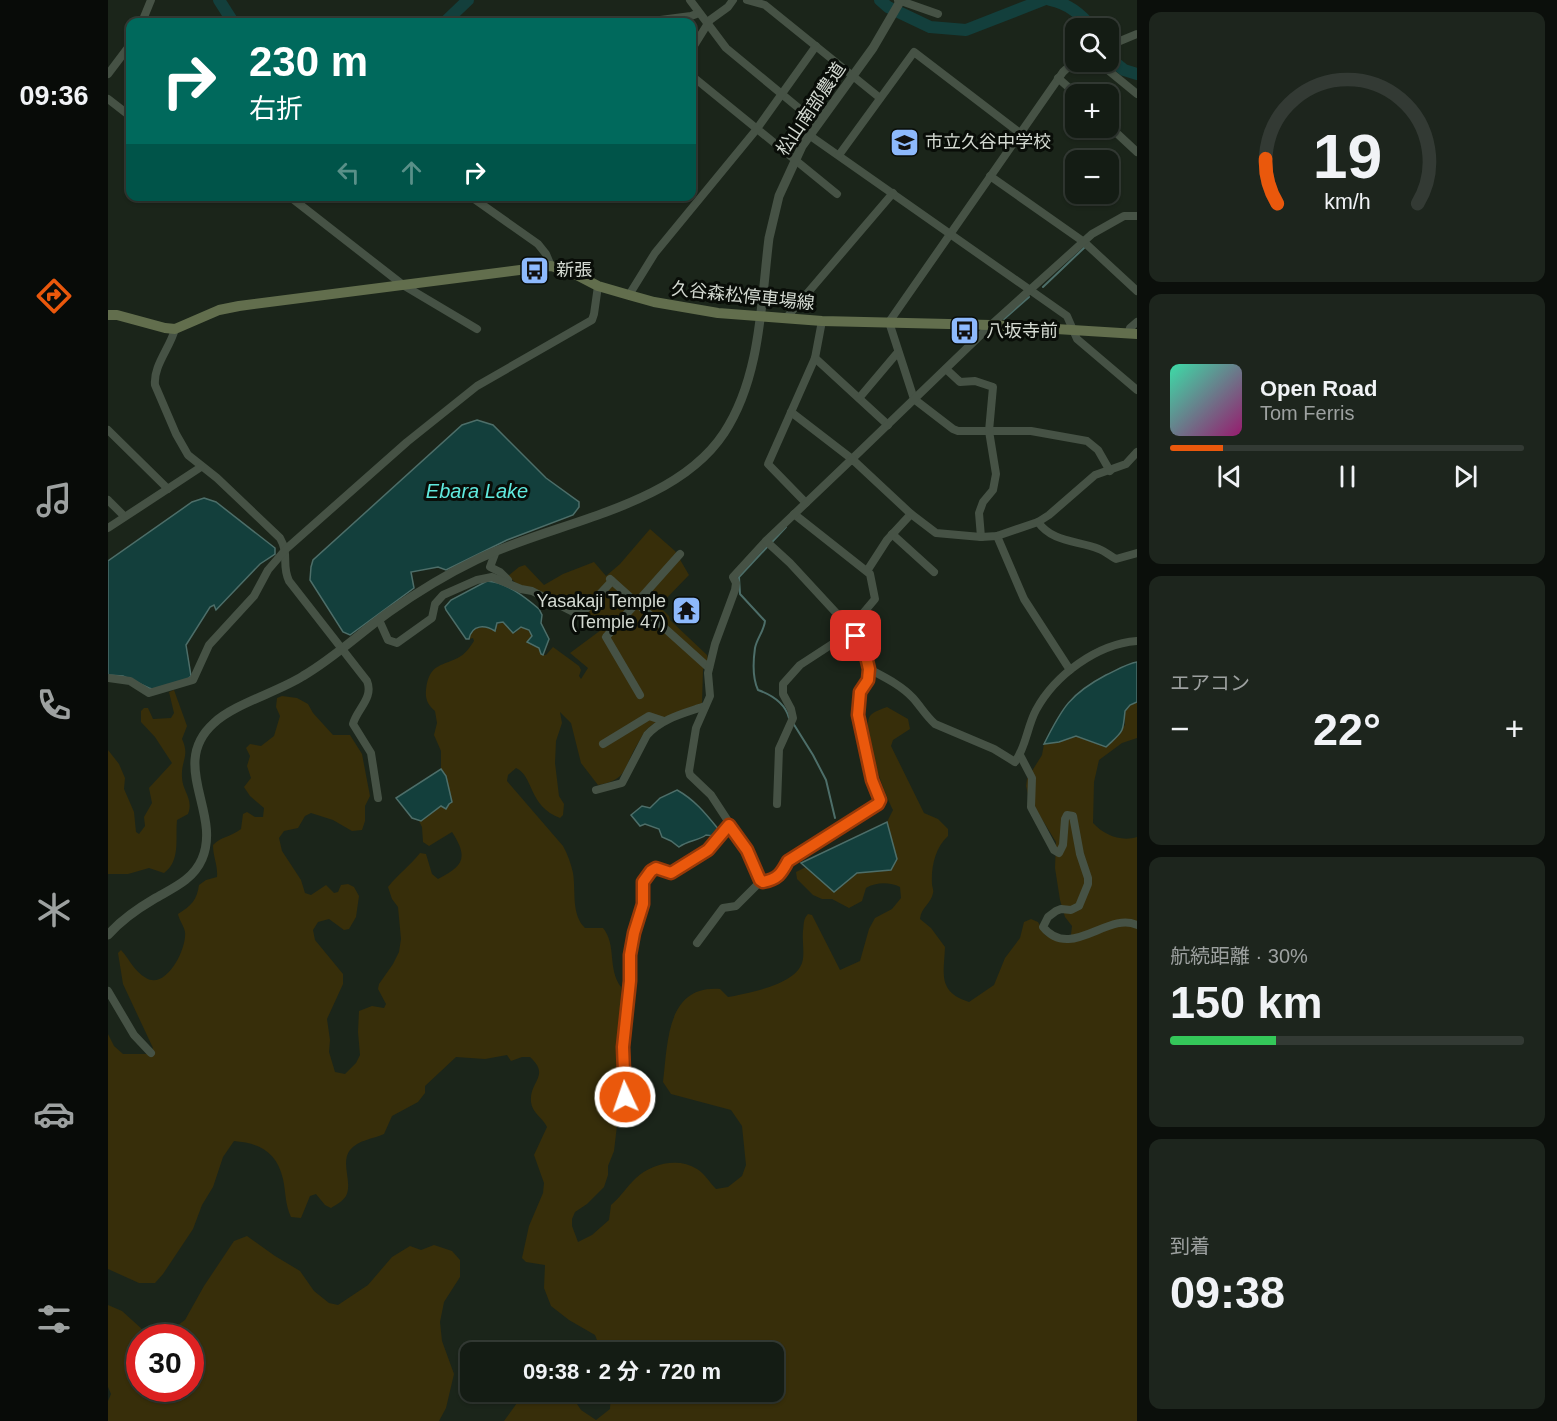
<!DOCTYPE html>
<html lang="ja">
<meta charset="utf-8">
<style>
:root{--surface:#141c14;--page:#1d251d;--text:#f1f3f6;--muted:#9da1a0;--line:#333a34;--accent:#ea580c}
body{margin:0;font-family:Arial,"Noto Sans JP",sans-serif;background:var(--page);color:var(--text);height:100vh;display:flex;flex-direction:column;font-size:22px;white-space:nowrap}
*{box-sizing:border-box;margin:0}
p{font-size:20px;color:var(--muted)}
.icon{flex:none;width:33px;height:33px;fill:none;stroke:currentColor;stroke-width:2;stroke-linecap:round;stroke-linejoin:round}
.map{position:relative;flex:1;overflow:hidden}
.details{display:flex;flex-direction:column;gap:12px;padding:12px;background:#0b0f0b;width:420px}
.details>*{flex:none}
.top-card{position:absolute;left:18px;top:18px;width:570px;height:183px;border-radius:12px;box-shadow:0 2px 4px #0004,0 0 0 2px var(--line);background:#00695c;color:#fff;overflow:hidden}
.fabs{position:absolute;left:957px;top:18px;display:grid;gap:12px}
.fabs a{display:grid;place-items:center;width:54px;height:54px;border-radius:12px;background:var(--surface);box-shadow:0 2px 4px #0004,0 0 0 2px var(--line);font-size:30px}
.speed{position:absolute;left:18px;top:1324px;display:flex;gap:12px;font-size:30px;font-weight:700;text-align:center}
.speed>*{display:grid;place-content:center;width:78px;height:78px;border-radius:50%;background:var(--surface);box-shadow:0 2px 4px #0004,0 0 0 2px var(--line);line-height:1}
.speed .limit{border:9px solid #d22;background:#fff;color:#111}
.pin{position:absolute;display:grid;place-items:center;width:51px;height:51px;color:#fff;margin:-26px;border-radius:12px;box-shadow:0 3px 9px #0006}
.me{position:absolute;width:66px;margin:-33px;rotate:357deg;stroke-linejoin:round;filter:drop-shadow(0 0 4px #0008)}
.turn{display:flex;align-items:center;gap:21px;height:126px;padding:0 24px;font-size:27px}
.turn .icon{width:78px;height:78px;stroke-width:2.5}
.turn b{display:block;font-size:42px;line-height:51px}
.lanes{display:flex;align-items:center;height:57px;padding:0 24px;background:#0003;justify-content:center;gap:30px;direction:ltr}
.lanes .off{opacity:.35}
.big{font-size:45px;font-weight:700;line-height:1.1}
.details .tile{flex:1;display:flex;flex-direction:column;justify-content:center;gap:9px;min-width:0;padding:0 21px;border-radius:12px;background:var(--page)}
.details .dial{align-items:center;gap:0}
.dial svg{height:156px;overflow:visible;fill:none;stroke:var(--line);stroke-width:7;stroke-linecap:round;text-anchor:middle}
.dial text{fill:var(--text);stroke:none}
.song{display:flex;align-items:center;gap:18px}
.cover{width:72px;height:72px;border-radius:9px;background:linear-gradient(135deg,hsl(160 70% 55%),hsl(320 70% 35%))}
.played{height:6px;border-radius:3px;background:linear-gradient(90deg,var(--accent) 15%,var(--line) 15%)}
.keys{display:flex;justify-content:space-around;direction:ltr}
.heat{display:flex;justify-content:space-between;align-items:center;font-size:33px;direction:ltr}
.charge{height:9px;border-radius:4px;background:linear-gradient(90deg,#34c759 30%,var(--line) 0)}
.trip{position:absolute;left:352px;top:1342px;width:324px;height:60px;border-radius:12px;background:var(--surface);box-shadow:0 2px 4px #0004,0 0 0 2px var(--line);font-weight:700;line-height:60px;text-align:center}
main{display:flex;flex:1;min-height:0}
.dock{display:flex;flex-direction:column;width:108px;justify-content:space-around;align-items:center;background:#080b08;color:var(--muted)}
.dock .icon{width:42px;height:42px}
.dock .selected{color:var(--accent)}
.dock b{font-size:27px;color:var(--text)}
.map>svg:first-child{display:block}
.green{fill:#372e0a;fill-rule:evenodd}
.water{fill:#133f3c;stroke:#4d6e69;stroke-width:1.5}
.lines{fill:none;stroke-linecap:round;stroke-linejoin:round}
.stream{stroke:#4d6e69;stroke-width:2}
.river{stroke:#133f3c;stroke-width:12}
.minor{stroke:#465245;stroke-width:8}
.tertiary{stroke:#465245;stroke-width:9}
.secondary{stroke:#626e4d;stroke-width:10}
.route-casing{stroke:#983908;stroke-width:15}
.route{stroke:#ea580c;stroke-width:10}
.labels{text-anchor:middle;dominant-baseline:central;stroke-width:6;stroke-linejoin:round;paint-order:stroke}
.street-label{font-size:18px;fill:#d4dad2;stroke:#090d08}
.poi-label{font-size:18px;fill:#d4dad2;stroke:#090d08;text-anchor:start}
.water-label{font-size:20px;font-style:italic;fill:#60eadf;stroke:#090d08}
</style>
<main>
<nav class="dock">
<b>09:36</b>
<svg class="icon selected" aria-label="directions" viewBox="0 0 24 24"><path d="M12 3l9 9-9 9-9-9zM9 14v-3h6M13 9l2 2-2 2"/></svg>
<svg class="icon" aria-label="music" viewBox="0 0 24 24"><path d="M9 18V5l10-2v13"/><circle cx="6" cy="18" r="3"/><circle cx="16" cy="16" r="3"/></svg>
<svg class="icon" aria-label="phone" viewBox="0 0 24 24"><path d="M5 4h4l2 5-3 2q2 4 5 5l2-3 5 2v4C11 20 4 13 5 4z"/></svg>
<svg class="icon" aria-label="climate" viewBox="0 0 24 24"><path d="M12 3v18M4 7l16 10M4 17L20 7"/></svg>
<svg class="icon" aria-label="car" viewBox="0 0 24 24"><path d="M5 17H2v-5l4-1 3-4h7l3 4 3 1v5h-3M9 17h6M6 11h13"/><circle cx="7" cy="17" r="2"/><circle cx="17" cy="17" r="2"/></svg>
<svg class="icon" aria-label="filters" viewBox="0 0 24 24"><path d="M4 7h16M4 17h16"/><circle cx="9" cy="7" r="2"/><circle cx="15" cy="17" r="2"/></svg>
</nav>
<div class="map">
<svg width="1029" height="1421" viewBox="0 0 1029 1421">
<rect width="100%" height="100%" fill="#1b251a"/>
<!-- green -->
<g class="green">
<path d="M542,529L567,551L581,575L551,606L561,616L562,620L599,655L600,659L595,670L594,703C577,710 553,716 539,729C534,734 533,739 529,745C515,768 520,780 490,785L473,763L463,723L452,712L454,723L448,741L447,763L451,796L456,804L455,815L452,818C420,806 426,776 408,768L400,775L399,781L455,846C460,855 463,864 465,873C468,892 463,914 477,928H495C509,945 499,968 513,987L512,1100L506,1151L500,1166V1175L496,1187L479,1204L467,1212L464,1219V1226L470,1242L484,1235L501,1220L503,1205C513,1197 519,1186 528,1178C543,1164 570,1157 589,1169C596,1173 602,1183 608,1189L620,1187L634,1176L638,1165L634,1126L623,1110L563,1094L555,1082C560,1043 558,985 612,989L620,997C640,993 687,985 694,963C697,954 694,941 695,931C696,924 695,919 700,914L704,915L732,970L752,961L761,929L767,918L784,909L793,898L792,887C782,882 768,882 758,888L754,901L741,908L724,899H714L705,895L689,879L688,872L698,867L726,892L749,873L783,870L789,859L779,822L785,810C777,794 752,731 762,716C766,711 774,709 779,707L800,719L802,729L785,740L783,746L816,813L830,819L840,829V836C827,848 823,867 824,884C824,887 826,890 825,893C823,904 813,907 812,919L823,928L837,947C836,973 829,992 861,1002L886,985L897,958L912,938L916,922L923,919L930,922L937,935L962,943L964,926L957,917L952,900L947,868L948,842L921,798L918,786L919,779L934,755L936,744C963,740 969,729 995,747L1017,725V711L1022,705L1029,702V738L1014,743L991,760L986,782L985,823C996,835 1013,842 1029,837V1421H396L409,1403L410,1392H461L473,1410L488,1420L502,1409L503,1392H666V1353H494L487,1335L461,1320L443,1306L436,1288L437,1265L418,1262L414,1258L421,1226L435,1193L436,1183L426,1155L439,1127C435,1118 424,1113 423,1102C421,1081 443,1076 422,1057H414L403,1061L399,1055L377,1059L348,1057L317,1086V1093L310,1102L284,1116L276,1134C265,1139 250,1140 242,1150C232,1163 245,1182 238,1196C235,1201 228,1205 223,1208L217,1205L208,1194L202,1196L193,1218L183,1217C177,1204 178,1193 175,1179C169,1152 151,1143 126,1141L115,1157L105,1187L94,1205L85,1229L55,1274L47,1283H31L0,1269V1034L6,1046L15,1054H40L45,1048L15,984L10,953L13,950C22,960 26,971 38,978C58,990 79,949 77,932C76,926 71,920 70,914C83,906 89,900 91,885L98,880L109,877C110,865 105,857 105,845C114,836 123,837 133,829L135,814L139,812L147,817H155L156,808L142,796L136,787L143,778L139,766L142,756L138,748L142,744L153,746L166,736L172,716L168,707L169,698L174,696L189,698L200,704L205,713L225,735H242L254,754L262,796L257,806V821L254,830L244,831L225,820L203,813L197,816L190,828L176,831L171,838L174,851L193,880L197,893L203,895L218,885L226,893L230,892L233,885L240,884L246,887L251,896L248,917L241,929L236,930L221,919L210,922L205,930L207,940L235,974V984L219,1019L222,1040L221,1052L227,1072L237,1074L248,1063L252,1055L250,1032L251,1011L264,1006L276,1008L278,1004L270,989L271,984L285,964L291,952L293,939L290,907L284,899L280,887C290,874 303,865 312,853L318,854L324,874L330,879C355,866 361,858 344,832L321,846L315,842L314,827L311,821L333,806L338,809L344,799L336,772L333,769V751L326,735L329,723L327,711C320,705 317,699 318,690C321,662 335,667 353,656C359,652 362,647 366,641L365,638L361,639C364,623 377,627 389,630L387,626L395,622L407,633L413,627L421,630L424,636L423,645L431,648L435,655H438L445,647L471,666L473,670L471,676L473,679L480,668L462,653L493,630L485,621L409,584L400,576L411,567L417,565L436,585L455,574L486,562L498,576L512,564Z"/>
<path d="M66,690L79,726L74,739C82,756 73,760 74,777C74,791 86,799 80,814L69,820C67,838 73,861 56,873L41,868L20,874H0V750L11,764L17,778L16,789L26,812L28,832L31,834L37,826L36,817L44,803L41,788L64,763L47,737L33,722V711L36,708H40L45,719L63,718L66,713L61,692Z"/>
<path d="M139,1236L167,1256L192,1271L206,1291L221,1303L230,1305L260,1285L284,1257L302,1246L313,1250L326,1245L344,1251L352,1260V1277L336,1302L332,1322L334,1341L346,1374L338,1408L331,1421H0V1401L3,1394L0,1387V1305L14,1311L35,1330L56,1335L77,1320L96,1286L126,1241ZM32,1338H82V1389H32Z"/>
</g>
<!-- water -->
<g class="water">
<path d="M369,420L385,425L438,478L471,502V507L465,515L399,540L338,570L330,567L303,572L306,588L242,635L235,632L202,580L203,567L205,560L354,425Z"/>
<path d="M96,498L108,502L167,548V554L152,564L108,610L106,605L102,607L78,645L83,676L79,680L47,690L41,688L15,676L0,675V561L84,502Z"/>
<path d="M379,581C398,582 417,597 431,609L434,615L433,623L441,639L435,655L433,654L431,648L419,642L424,636L421,630L413,627L405,633L395,622L389,623L387,631C377,625 364,624 361,639H358L338,610L337,607L343,600Z"/>
<path d="M1029,662V702L1022,705L1017,711C1015,734 1015,731 998,747L968,736L951,742L936,744C954,708 962,694 998,675C1009,670 1018,664 1029,662Z"/>
<path d="M333,769L338,776L344,802L341,804L338,809L333,806L313,821L304,818L288,798Z"/>
<path d="M569,790C587,800 598,814 611,830L606,836L598,835C590,841 580,840 571,847L563,841L554,837L551,829L537,824L532,826L523,815L534,806L542,808L552,798Z"/>
<path d="M779,822L789,859L783,870L749,873L726,892L693,863Z"/>
</g>
<g class="lines">
<!-- stream -->
<g class="stream">
<path d="M935,287L977,247"/>
<path d="M896,319L921,297"/>
<path d="M664,542L678,527"/>
<path d="M660,546L631,577L632,594L657,621C656,631 649,638 647,648C645,662 644,677 650,690C664,695 677,703 681,718"/>
<path d="M685,723L705,755L718,780L727,818"/>
</g>
<!-- river -->
<g class="river">
<path d="M111,0L125,22"/>
<path d="M772,0L780,7L822,27L858,30L935,0"/>
<path d="M942,0C961,4 972,14 985,28"/>
<path d="M337,22L360,0"/>
<path d="M1000,57L1016,70L1029,74"/>
</g>
<!-- minor -->
<g class="minor">
<path d="M582,0L618,48L710,124"/>
<path d="M639,0L657,5L772,98"/>
<path d="M790,0L830,14"/>
<path d="M34,22L43,0"/>
<path d="M537,22L583,16L591,13"/>
<path d="M1000,46L1029,34"/>
<path d="M584,49L602,20L620,7L625,0"/>
<path d="M968,60L955,72L781,322L806,399L845,429L850,431H923L979,441L990,450L1002,471"/>
<path d="M990,62L1029,94"/>
<path d="M0,74L22,45"/>
<path d="M584,76L729,194"/>
<path d="M950,78L968,94"/>
<path d="M0,99L22,116"/>
<path d="M1000,125L1029,152"/>
<path d="M701,135L959,316L969,339L1029,390"/>
<path d="M731,155L806,52L912,133"/>
<path d="M882,176L976,242L1029,291"/>
<path d="M181,196L295,285L369,329"/>
<path d="M362,196L430,244L438,254L443,266"/>
<path d="M521,295L547,253L648,130L708,46"/>
<path d="M679,317L785,193"/>
<path d="M67,329C62,348 45,366 47,385L68,434L80,455L109,478L172,538C182,555 173,564 181,581L259,681C266,698 249,709 245,724L263,753L270,798"/>
<path d="M1020,334L1022,328L1029,322"/>
<path d="M707,358L780,425"/>
<path d="M838,369L852,382L867,381L885,387L881,431L888,474L885,490L875,502L871,513L873,537"/>
<path d="M752,397L790,352"/>
<path d="M683,412L744,459L883,325L984,234L1016,216H1029"/>
<path d="M0,430L60,489"/>
<path d="M0,500L16,516"/>
<path d="M698,503L660,464L707,358L714,321"/>
<path d="M930,522C945,543 969,540 991,549C997,551 1002,556 1008,559L1029,553"/>
<path d="M0,528L93,467"/>
<path d="M784,534L826,572"/>
<path d="M889,536L916,599L962,670"/>
<path d="M388,551L382,567L392,572L400,580"/>
<path d="M759,571L779,540L803,514"/>
<path d="M502,579L601,668"/>
<path d="M271,620L280,640L289,643L324,618L327,604L335,595L369,580L384,577L413,589L424,591L467,613L478,609L504,581"/>
<path d="M761,669C776,677 793,685 805,698C813,707 818,716 827,724L886,749L907,762C918,747 919,727 928,710C947,675 989,644 1029,641"/>
<path d="M0,678L22,681L41,693L85,680L101,645L146,596L160,570L178,549L299,442L369,386L484,320L486,314L490,286"/>
<path d="M532,695L498,637L572,554"/>
<path d="M495,744L541,716L556,721"/>
<path d="M912,755L924,778L923,807L946,850L951,853L955,845L957,819L959,815L965,816L972,854L980,878V884L971,906L963,910L953,909L948,911L940,917L935,927C963,961 1000,911 1029,925"/>
<path d="M488,790L514,783L539,735C554,718 577,713 597,706"/>
<path d="M669,804L671,749L685,718L683,709L675,694V684L692,665L735,637L767,599L762,574L686,514"/>
<path d="M655,882L652,880L639,850L603,795L582,775L581,771L588,728L602,696L600,673L607,644L627,590L628,583L625,577L658,541L744,459L803,514L828,533L873,537L889,536L930,522L941,515L987,475L1018,464L1029,452"/>
<path d="M589,943L615,908L628,906L649,885L674,874L680,861L700,850L770,804L772,799L764,780L750,715L752,692L760,680L761,669L756,648L743,629L682,563L658,541"/>
<path d="M0,991L26,1035L43,1053"/>
<path d="M517,1097L515,1047L522,981V955L526,933L535,904V882L543,871L548,868L563,873L600,850L621,825"/>
</g>
<!-- tertiary -->
<path class="tertiary" d="M0,935C13,920 29,909 46,899C65,888 85,880 94,859C114,813 60,764 106,723C126,704 170,692 195,676C226,658 252,633 281,612C308,593 337,575 368,560C444,522 566,509 616,433C653,377 653,302 661,238L671,196L694,146L765,48L793,0"/>
<!-- secondary -->
<path class="secondary" d="M0,315H9L57,328L67,329L111,310L131,306L443,266L463,272L490,286L521,295L546,302L610,313L714,321L883,325L1029,334"/>
</g>
<g class="lines">
<defs>
<path id="route" d="M517,1097L515,1047L522,981V955L526,933L535,904V882L543,871L548,868L563,873L600,850L621,825L639,850L652,880L655,882C670,879 673,874 680,861L770,804L772,800L764,780L750,715L752,692L760,680L761,669L756,648L748,636"/>
</defs>
<!-- route casing -->
<use href="#route" class="route-casing"/>
<!-- route -->
<use href="#route" class="route"/>
</g>
<!-- icons -->
<defs>
<symbol id="school-square" viewBox="-11 -11 22 22"><rect x="-9" y="-9" width="18" height="18" rx="4" fill="#8db9fc" stroke="#090d08"/><path d="M0-5L7-2L0 1L-7-2ZM-4 1L0 2.5L4 1V4Q0 6-4 4Z" fill="#111"/></symbol>
<symbol id="bus-square" viewBox="-11 -11 22 22"><rect x="-9" y="-9" width="18" height="18" rx="4" fill="#8db9fc" stroke="#090d08"/><path d="M-5-6H5V4H4V6H2V4H-2V6H-4V4H-5ZM-3.5-4V0h7V-4ZM-3.5 1.2v1.5H-2V1.2ZM2 1.2v1.5H3.5V1.2Z" fill="#111"/></symbol>
<symbol id="temple-square" viewBox="-11 -11 22 22"><rect x="-9" y="-9" width="18" height="18" rx="4" fill="#8db9fc" stroke="#090d08"/><path d="M0-6L5-2H3V0L6.5 2.5H4V6H1.5V3h-3V6H-4V2.5H-6.5L-3 0V-2H-5Z" fill="#111"/></symbol>
</defs>
<g fill-rule="evenodd">
<use href="#school-square" x="780" y="126" width="33" height="33"/>
<use href="#bus-square" x="410" y="254" width="33" height="33"/>
<use href="#bus-square" x="840" y="314" width="33" height="33"/>
<use href="#temple-square" x="562" y="594" width="33" height="33"/>
</g>
<g class="labels">
<!-- street labels -->
<g class="street-label">
<text transform="translate(703 109) rotate(-56)">松山南部農道</text>
<text transform="translate(635 296) rotate(6)">久谷森松停車場線</text>
</g>
<!-- poi labels -->
<g class="poi-label">
<text x="817" y="142">市立久谷中学校</text>
<text x="448" y="270">新張</text>
<text x="878" y="331">八坂寺前</text>
<text x="558" y="601" text-anchor="end">Yasakaji Temple<tspan x="558" dy="21">(Temple 47)</tspan></text>
</g>
<!-- water labels -->
<g class="water-label">
<text x="369" y="491">Ebara Lake</text>
</g>
</g>
</svg>
<div class="fabs">
<a><svg class="icon" aria-label="search" viewBox="0 0 24 24"><circle cx="10" cy="10" r="6"/><path d="M15 15l6 6"/></svg></a>
<a>+</a>
<a>−</a>
</div>
<div class="speed"><div class="limit">30</div></div>
<div class="pin" style="left:748px;top:636px;background:#d93025"><svg class="icon" aria-label="arrive" viewBox="0 0 24 24"><path d="M6 21V4h12l-3 4 3 4H6"/></svg></div>
<svg class="me" style="left:517px;top:1097px" viewBox="-20 -20 40 40"><circle r="17" fill="#ea580c" stroke="#fff" stroke-width="3"/><path d="M0-11L8 9 0 5-8 9z" fill="#fff"/></svg>
<div class="trip">09:38 · 2 分 · 720 m</div>
<div class="top-card">
<div class="turn"><svg class="icon" aria-label="right" viewBox="0 0 24 24"><path d="M7 20v-9h11M14 6l5 5-5 5"/></svg><div><b>230 m</b>右折</div></div>
<div class="lanes"><svg class="icon off" aria-label="left" viewBox="0 0 24 24"><path d="M17 20v-9H6M10 6l-5 5 5 5"/></svg><svg class="icon off" aria-label="ahead" viewBox="0 0 24 24"><path d="M12 20V5M6 11l6-6 6 6"/></svg><svg class="icon" aria-label="right" viewBox="0 0 24 24"><path d="M7 20v-9h11M14 6l5 5-5 5"/></svg></div>
</div>
</div>
<section class="details">
<div class="tile dial"><svg viewBox="0 0 100 80">
<path d="M14 69A42 42 0 1 1 86 69"/>
<path d="M14 69A42 42 0 0 1 8 46" stroke="#ea580c"/>
<text x="50" y="56" font-size="32" font-weight="700">19</text>
<text x="50" y="72" font-size="11">km/h</text>
</svg></div>
<div class="tile">
<div class="song"><i class="cover"></i><div><b>Open Road</b><p>Tom Ferris</p></div></div>
<div class="played"></div>
<div class="keys"><svg class="icon" aria-label="previous" viewBox="0 0 24 24"><path d="M18 5L8 12l10 7zM5 5v14"/></svg><svg class="icon" aria-label="pause" viewBox="0 0 24 24"><path d="M8 5v14M16 5v14"/></svg><svg class="icon" aria-label="next" viewBox="0 0 24 24"><path d="M6 5l10 7-10 7zM19 5v14"/></svg></div>
</div>
<div class="tile"><p>エアコン</p>
<div class="heat"><a>−</a><b class="big">22°</b><a>+</a></div>
</div>
<div class="tile"><p>航続距離 · 30%</p><b class="big">150 km</b><div class="charge"></div></div>
<div class="tile"><p>到着</p><b class="big">09:38</b></div>
</section>
</main>
